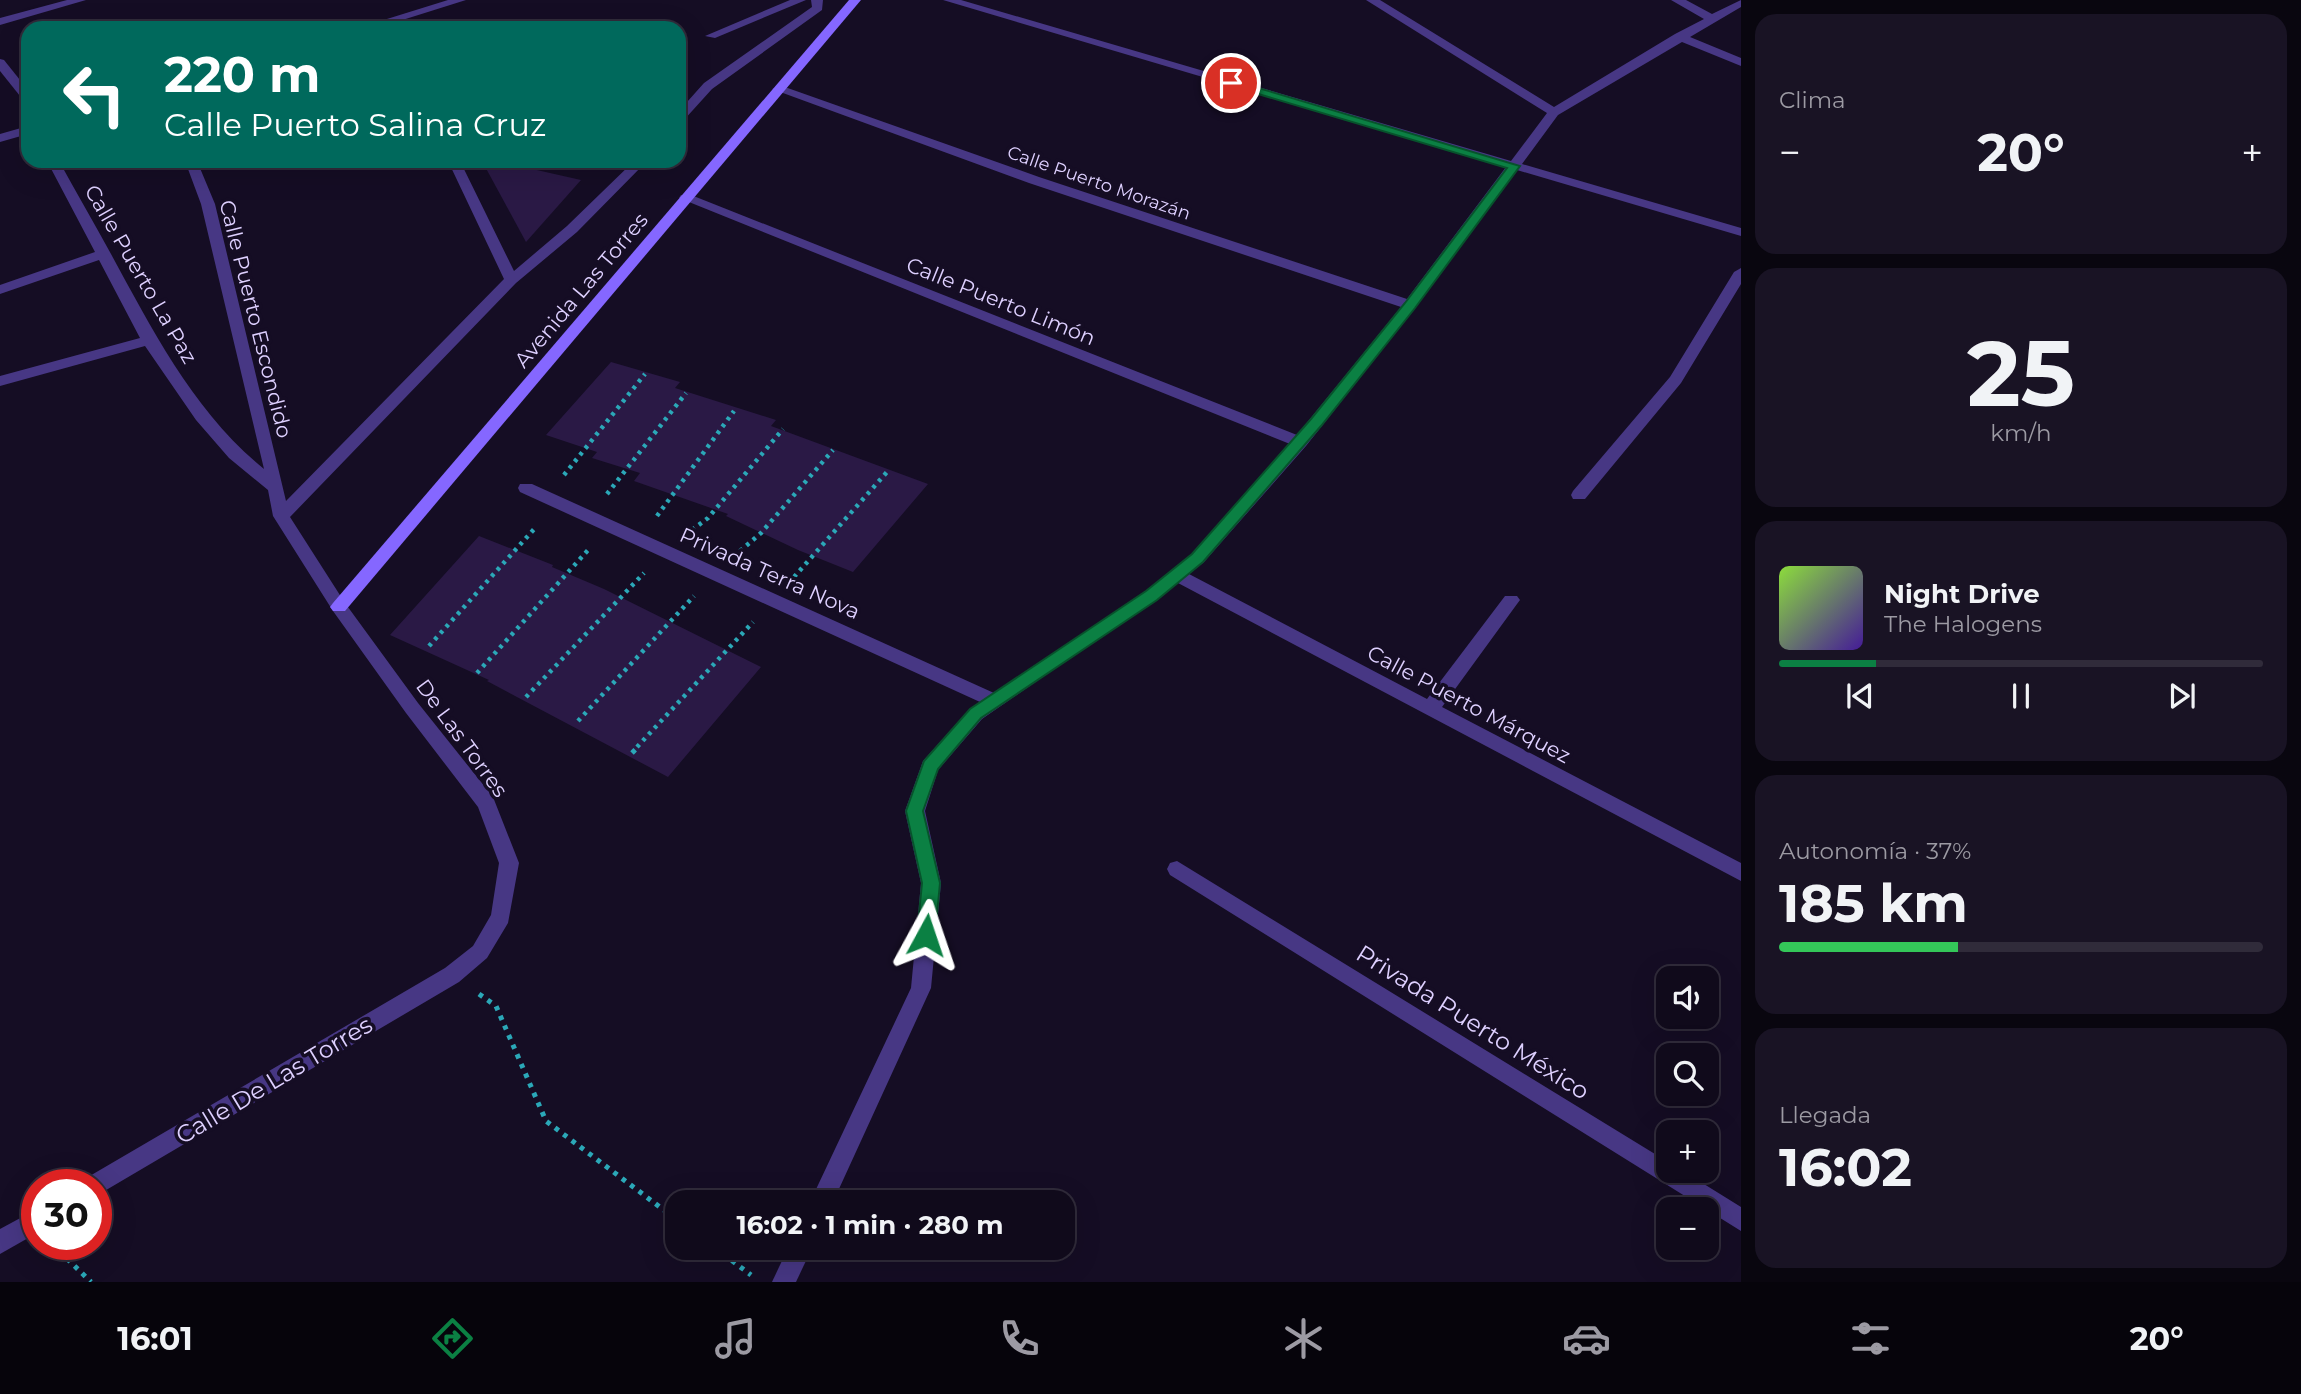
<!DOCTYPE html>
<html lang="es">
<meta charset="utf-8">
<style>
:root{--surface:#100a1b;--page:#191324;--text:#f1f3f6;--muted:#9c9aa3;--line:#302b3a;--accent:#0b8043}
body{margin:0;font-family:Montserrat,sans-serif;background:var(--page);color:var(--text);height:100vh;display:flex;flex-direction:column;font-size:26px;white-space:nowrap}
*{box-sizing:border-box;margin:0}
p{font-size:23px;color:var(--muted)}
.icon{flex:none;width:38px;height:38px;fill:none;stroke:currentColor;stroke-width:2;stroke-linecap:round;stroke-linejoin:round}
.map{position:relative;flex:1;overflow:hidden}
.drawer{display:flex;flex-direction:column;gap:14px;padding:14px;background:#09060f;width:560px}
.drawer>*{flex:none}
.top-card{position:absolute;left:21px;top:21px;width:665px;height:147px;border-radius:21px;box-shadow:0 7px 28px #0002,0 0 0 2px var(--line);background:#00695c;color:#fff;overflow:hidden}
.buttons{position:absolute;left:1656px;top:966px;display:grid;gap:14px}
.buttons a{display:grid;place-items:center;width:63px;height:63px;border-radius:14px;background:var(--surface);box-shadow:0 7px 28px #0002,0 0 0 2px var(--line);font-size:35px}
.speed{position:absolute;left:21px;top:1169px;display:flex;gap:14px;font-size:35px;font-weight:700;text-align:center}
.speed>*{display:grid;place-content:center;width:91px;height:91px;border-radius:50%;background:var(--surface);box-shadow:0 7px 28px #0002,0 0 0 2px var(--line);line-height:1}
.speed .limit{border:10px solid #d22;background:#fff;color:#111}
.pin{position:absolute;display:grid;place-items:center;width:60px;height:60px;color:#fff;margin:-30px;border:4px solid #fff;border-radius:50%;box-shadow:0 2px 7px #0007}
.me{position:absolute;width:77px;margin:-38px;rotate:5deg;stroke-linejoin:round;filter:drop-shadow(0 0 5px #0008)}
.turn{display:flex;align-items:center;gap:24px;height:147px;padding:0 28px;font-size:32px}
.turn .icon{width:91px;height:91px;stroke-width:2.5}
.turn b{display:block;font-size:49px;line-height:60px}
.big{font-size:52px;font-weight:700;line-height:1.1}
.drawer .widget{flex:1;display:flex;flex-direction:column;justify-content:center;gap:10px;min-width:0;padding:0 24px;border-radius:21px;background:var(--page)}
.drawer .dial{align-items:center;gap:0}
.dial b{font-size:91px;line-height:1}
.song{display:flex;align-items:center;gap:21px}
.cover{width:84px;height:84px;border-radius:10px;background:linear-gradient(135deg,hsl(90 70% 55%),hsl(260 70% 35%))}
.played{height:7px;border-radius:4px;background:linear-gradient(90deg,var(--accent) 20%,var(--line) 20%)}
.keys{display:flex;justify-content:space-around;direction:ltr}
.heat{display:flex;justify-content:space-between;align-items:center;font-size:38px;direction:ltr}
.charge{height:10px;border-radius:5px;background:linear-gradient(90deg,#34c759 37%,var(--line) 0)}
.trip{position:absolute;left:665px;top:1190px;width:410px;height:70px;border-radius:21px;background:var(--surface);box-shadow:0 7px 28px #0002,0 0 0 2px var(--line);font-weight:700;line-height:70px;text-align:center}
.tabs{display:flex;height:112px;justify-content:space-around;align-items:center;background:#06040b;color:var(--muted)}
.tabs .icon{width:49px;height:49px}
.tabs .current{color:var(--accent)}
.tabs b{font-size:32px;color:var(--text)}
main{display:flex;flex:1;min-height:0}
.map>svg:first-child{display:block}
.building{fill:#2a1945}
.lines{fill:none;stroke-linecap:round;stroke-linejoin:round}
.path-far1{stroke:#2ba8b8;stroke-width:4.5;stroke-dasharray:3.5 5;stroke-linecap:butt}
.path{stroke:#2ba8b8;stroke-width:5;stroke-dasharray:4.5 6;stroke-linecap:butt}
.minor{fill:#473784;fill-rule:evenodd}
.tertiary{fill:#473784;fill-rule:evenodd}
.secondary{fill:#8567ff;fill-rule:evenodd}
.route{fill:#0b8043;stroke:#07532c;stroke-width:2}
.labels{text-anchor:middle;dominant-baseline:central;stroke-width:7;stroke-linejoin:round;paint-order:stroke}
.far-street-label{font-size:18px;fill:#ded0ff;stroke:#150d24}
.street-label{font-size:21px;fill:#ded0ff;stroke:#150d24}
.near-street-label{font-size:24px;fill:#ded0ff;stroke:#150d24}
</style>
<main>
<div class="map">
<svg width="1741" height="1282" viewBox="0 0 1741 1282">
<rect width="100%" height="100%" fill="#150d24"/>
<!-- building -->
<g class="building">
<path d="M482,161H497L581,180L526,242Z"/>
<path d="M611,362L680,382L675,388L776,420L771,426L928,484L853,572L798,550L726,516L728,514L634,481L640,473L592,458L597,452L546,435Z"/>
<path d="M479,536L553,565L552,567L604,589L761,667L668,777L487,681L489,680L390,635Z"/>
</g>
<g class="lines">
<!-- path-far1 -->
<g class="path-far1">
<path d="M564,475L645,374"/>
<path d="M607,494L686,393"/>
<path d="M657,516L734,411"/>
<path d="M692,530L708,518L783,429"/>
<path d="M740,551L761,533L833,450"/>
<path d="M794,577L887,472"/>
<path d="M429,646L536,527"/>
<path d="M477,673L589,549"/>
<path d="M526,697L644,573"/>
<path d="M578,721L694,596"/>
<path d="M637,747L753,622"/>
</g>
<!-- path -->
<g class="path">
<path d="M632,753L639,746"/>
<path d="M479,994L496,1006L546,1121L677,1220"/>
<path d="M52,1244L91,1282"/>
<path d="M715,1248L751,1275"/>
</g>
<!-- minor -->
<g class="minor">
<path d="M448,0H466L377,28H358Z"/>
<path d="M790,0H806L715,38L705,36Z"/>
<path d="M811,0H823L822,10L712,89L683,121L679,122V111L704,83L812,7Z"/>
<path d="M943,0H961L1511,161L1547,113L1366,0H1380L1554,107L1675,34L1704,19L1671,0H1686L1712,14L1741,0V7L1690,37L1741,58V66L1682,42L1558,115L1522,164L1741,228V236L1517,170L1415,308L1306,446L1204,562L1189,574L1427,699L1505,596H1517L1520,600L1517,604L1442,707L1741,863V881L1178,583L982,719L938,770L925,811L941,883L931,988L833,1202H810L911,988L921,883L905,811L923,761L970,709L980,702L520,492L518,488L520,484H532L994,693L1145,592L1192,554L1290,444L679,198L681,195H691L1297,435L1401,307L1029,183L772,89L782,86L1039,177L1407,299L1506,167Z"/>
<path d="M0,59L4,60L28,90V102L24,101L0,71Z"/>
<path d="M28,126V134L0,142V134Z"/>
<path d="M47,161H59C76,192 94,223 111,254C153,331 194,412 264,469L201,204L185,161H197L215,204L286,501L504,279L448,161H460L514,271L567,226L634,161H647L577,232L516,283L290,517L345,603L418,703L493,797L519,863L508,923L487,958L459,982L96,1196V1185H85L88,1177L445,968L473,946L491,915L499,863L478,807L406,713L333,611L273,516L268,490L229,458L196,420L145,346L0,386V376L140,338L99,260L0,294V285L95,252Z"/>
<path d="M1741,268V284L1681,383L1585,499H1573L1571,495L1573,491L1670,377L1734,272Z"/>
<path d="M1177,861L1668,1162V1171H1683L1741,1207V1231L1170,875L1167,869L1170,863Z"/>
<path d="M37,1209V1233L0,1254V1229Z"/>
<path d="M788,1248H812L796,1282H772Z"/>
</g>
<!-- tertiary -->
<path class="tertiary" d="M67,0H86L0,25V18Z"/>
<!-- secondary -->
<path class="secondary" d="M849,0H861L345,611H333L330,607L333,603Z"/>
</g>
<!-- route -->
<path class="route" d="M1228,81H1235L1520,166L1415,308L1321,426L1203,562L1157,600L981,718L938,769L923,811L940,883L935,935L933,941L926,943L920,941L917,935L922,883L906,811L924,761L970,709L1146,591L1192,554L1311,419L1405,303L1507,168L1228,85Z"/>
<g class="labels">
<!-- far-street labels -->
<g class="far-street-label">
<text transform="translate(1099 183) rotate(19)">Calle Puerto Morazán</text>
</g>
<!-- street labels -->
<g class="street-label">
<text transform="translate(141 274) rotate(60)">Calle Puerto La Paz</text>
<text transform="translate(581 290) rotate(-50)">Avenida Las Torres</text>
<text transform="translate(1001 301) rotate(22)">Calle Puerto Limón</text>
<text transform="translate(256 319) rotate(76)">Calle Puerto Escondido</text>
<text transform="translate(770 573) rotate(24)">Privada Terra Nova</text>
<text transform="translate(1469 704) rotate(28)">Calle Puerto Márquez</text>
<text transform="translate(462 738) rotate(54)">De Las Torres</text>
</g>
<!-- near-street labels -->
<g class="near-street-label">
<text transform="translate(1473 1022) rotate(32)">Privada Puerto México</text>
<text transform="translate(274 1080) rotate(-31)">Calle De Las Torres</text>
</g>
</g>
</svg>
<div class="buttons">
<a><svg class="icon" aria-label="sound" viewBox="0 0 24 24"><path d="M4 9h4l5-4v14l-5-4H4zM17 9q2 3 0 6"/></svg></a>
<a><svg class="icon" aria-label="search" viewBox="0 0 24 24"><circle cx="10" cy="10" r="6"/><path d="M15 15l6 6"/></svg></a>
<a>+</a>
<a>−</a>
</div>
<div class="speed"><div class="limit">30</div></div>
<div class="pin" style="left:1231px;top:83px;background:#d93025"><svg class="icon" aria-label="arrive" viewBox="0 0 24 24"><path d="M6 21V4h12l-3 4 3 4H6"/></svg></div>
<svg class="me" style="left:926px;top:935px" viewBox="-20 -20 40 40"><path d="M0-17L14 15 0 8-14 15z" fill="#0b8043" stroke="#fff" stroke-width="4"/></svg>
<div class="trip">16:02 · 1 min · 280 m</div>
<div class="top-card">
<div class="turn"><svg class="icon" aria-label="left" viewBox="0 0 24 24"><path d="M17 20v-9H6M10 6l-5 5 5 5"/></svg><div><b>220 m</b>Calle Puerto Salina Cruz</div></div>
</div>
</div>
<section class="drawer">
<div class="widget"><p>Clima</p>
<div class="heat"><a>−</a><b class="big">20°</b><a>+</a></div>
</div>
<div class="widget dial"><b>25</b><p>km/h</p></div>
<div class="widget">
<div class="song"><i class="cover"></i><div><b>Night Drive</b><p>The Halogens</p></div></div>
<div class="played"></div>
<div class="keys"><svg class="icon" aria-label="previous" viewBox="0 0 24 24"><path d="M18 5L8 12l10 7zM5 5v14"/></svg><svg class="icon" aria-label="pause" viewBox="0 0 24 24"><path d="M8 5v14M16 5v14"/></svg><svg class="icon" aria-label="next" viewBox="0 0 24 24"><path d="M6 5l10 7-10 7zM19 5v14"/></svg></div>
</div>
<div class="widget"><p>Autonomía · 37%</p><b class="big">185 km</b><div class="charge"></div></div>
<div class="widget"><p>Llegada</p><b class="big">16:02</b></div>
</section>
</main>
<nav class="tabs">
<b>16:01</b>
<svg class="icon current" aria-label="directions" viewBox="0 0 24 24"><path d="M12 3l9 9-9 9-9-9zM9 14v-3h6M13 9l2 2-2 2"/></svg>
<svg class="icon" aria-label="music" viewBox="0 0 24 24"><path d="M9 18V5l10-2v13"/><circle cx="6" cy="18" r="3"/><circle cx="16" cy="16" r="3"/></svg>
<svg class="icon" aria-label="phone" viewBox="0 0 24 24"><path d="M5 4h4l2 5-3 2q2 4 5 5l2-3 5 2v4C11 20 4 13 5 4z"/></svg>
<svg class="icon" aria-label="climate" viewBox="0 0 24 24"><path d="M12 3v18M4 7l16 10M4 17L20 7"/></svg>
<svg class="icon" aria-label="car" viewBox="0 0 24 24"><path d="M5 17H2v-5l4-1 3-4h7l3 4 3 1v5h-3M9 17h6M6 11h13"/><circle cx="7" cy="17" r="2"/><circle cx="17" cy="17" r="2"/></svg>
<svg class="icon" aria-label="filters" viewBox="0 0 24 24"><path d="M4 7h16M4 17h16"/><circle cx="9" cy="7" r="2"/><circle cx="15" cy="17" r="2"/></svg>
<b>20°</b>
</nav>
